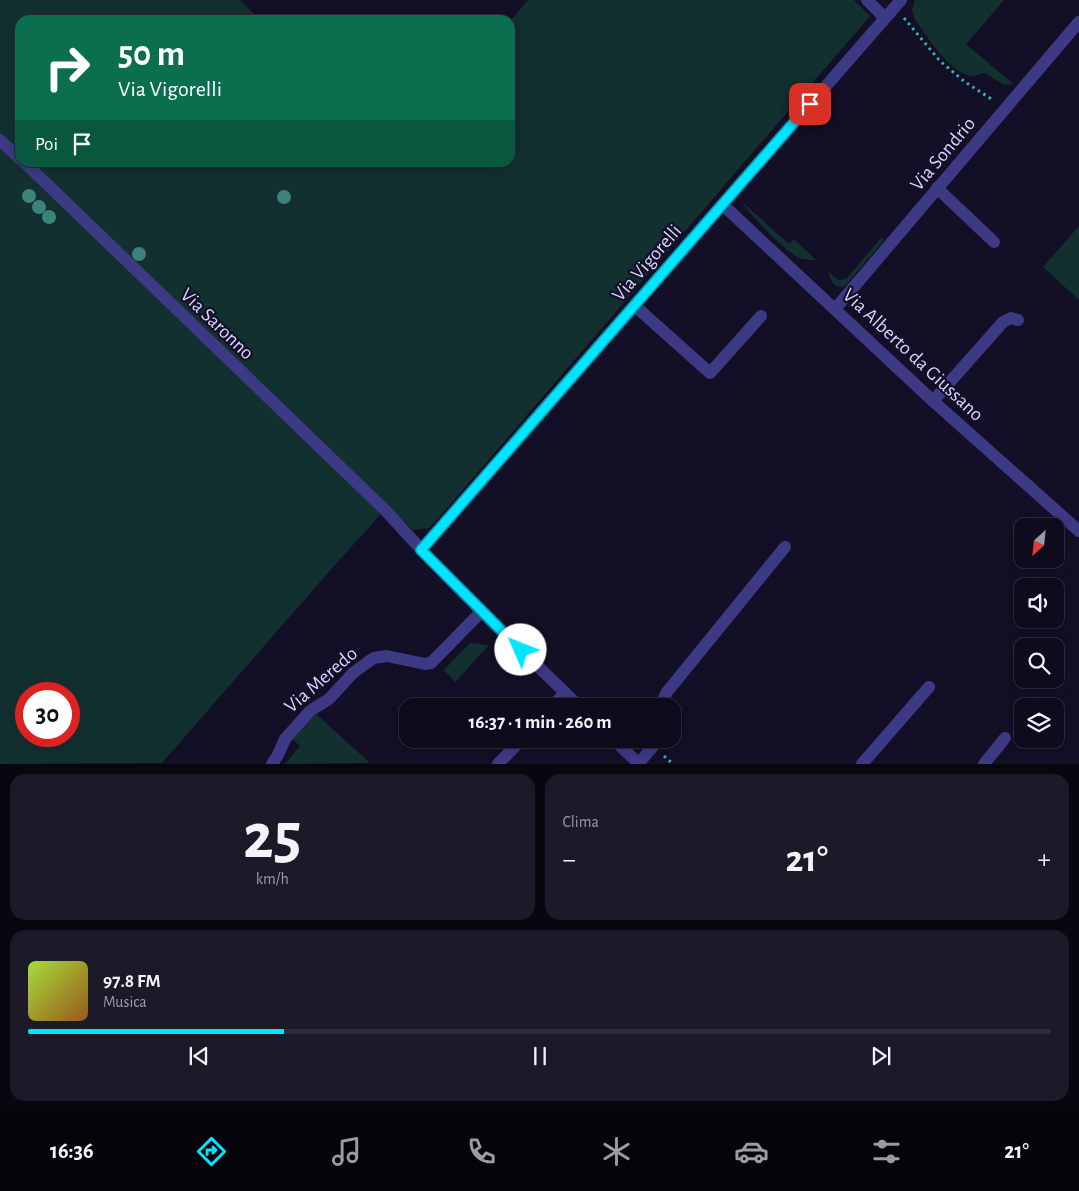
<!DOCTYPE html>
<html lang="it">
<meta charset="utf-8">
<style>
:root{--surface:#0e0b1c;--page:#1c1929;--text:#f1f3f6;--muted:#9b9ba3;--line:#2e2b3b;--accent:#00e5ff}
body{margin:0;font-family:"Alegreya Sans",sans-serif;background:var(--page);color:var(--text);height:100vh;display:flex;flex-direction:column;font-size:19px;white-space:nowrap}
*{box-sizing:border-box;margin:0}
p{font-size:16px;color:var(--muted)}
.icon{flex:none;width:28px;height:28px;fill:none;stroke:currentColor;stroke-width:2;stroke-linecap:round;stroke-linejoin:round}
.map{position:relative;height:764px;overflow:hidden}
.panel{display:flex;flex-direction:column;gap:10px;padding:10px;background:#08060f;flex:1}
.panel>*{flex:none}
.top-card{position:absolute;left:15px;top:15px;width:500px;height:152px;border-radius:15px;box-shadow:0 2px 12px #0003,0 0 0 1px var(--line);background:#0b6e4f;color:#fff;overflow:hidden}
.needle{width:32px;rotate:207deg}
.controls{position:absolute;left:1014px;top:518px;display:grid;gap:10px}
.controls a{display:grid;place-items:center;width:50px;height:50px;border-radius:10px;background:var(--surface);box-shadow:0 2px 12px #0003,0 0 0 1px var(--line);font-size:25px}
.speed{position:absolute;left:15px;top:682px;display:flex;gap:10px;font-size:25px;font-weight:700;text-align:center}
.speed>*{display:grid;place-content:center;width:65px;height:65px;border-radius:50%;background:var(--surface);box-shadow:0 2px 12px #0003,0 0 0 1px var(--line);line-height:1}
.speed .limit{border:8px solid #d22;background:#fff;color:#111}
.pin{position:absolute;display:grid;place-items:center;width:42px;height:42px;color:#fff;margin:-21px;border-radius:10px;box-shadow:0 2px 8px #0006}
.me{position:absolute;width:55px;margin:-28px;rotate:314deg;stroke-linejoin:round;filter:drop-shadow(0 0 4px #0008)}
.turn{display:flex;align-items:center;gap:18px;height:105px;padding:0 20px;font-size:22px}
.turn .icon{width:65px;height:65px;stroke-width:2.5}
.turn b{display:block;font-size:35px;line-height:42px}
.then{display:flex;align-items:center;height:48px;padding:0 20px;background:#0003;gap:10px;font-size:19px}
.big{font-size:38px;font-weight:700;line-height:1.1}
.panel .tile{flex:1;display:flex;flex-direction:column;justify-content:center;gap:8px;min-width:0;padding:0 18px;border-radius:15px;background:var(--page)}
.panel .dial{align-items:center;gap:0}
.dial b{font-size:65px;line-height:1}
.song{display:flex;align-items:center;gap:15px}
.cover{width:60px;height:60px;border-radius:8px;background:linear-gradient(135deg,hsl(80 70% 55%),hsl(30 70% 35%))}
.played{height:5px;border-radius:2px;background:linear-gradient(90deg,var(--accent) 25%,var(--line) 25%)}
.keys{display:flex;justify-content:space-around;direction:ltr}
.heat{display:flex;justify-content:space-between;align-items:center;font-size:28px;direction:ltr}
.panel .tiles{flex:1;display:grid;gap:10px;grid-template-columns:1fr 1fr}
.tile:last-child{grid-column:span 2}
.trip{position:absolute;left:399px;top:698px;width:282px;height:50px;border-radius:15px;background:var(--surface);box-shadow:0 2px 12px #0003,0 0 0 1px var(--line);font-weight:700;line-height:50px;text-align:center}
.menu{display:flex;height:80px;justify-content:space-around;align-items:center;background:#06040b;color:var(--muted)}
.menu .icon{width:35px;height:35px}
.menu .on{color:var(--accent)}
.menu b{font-size:22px;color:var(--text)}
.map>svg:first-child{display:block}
.green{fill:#12302f;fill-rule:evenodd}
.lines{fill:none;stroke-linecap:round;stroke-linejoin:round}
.path{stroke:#2fb8b0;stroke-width:3;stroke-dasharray:2.5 4;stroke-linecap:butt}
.minor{stroke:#3d3a85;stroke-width:12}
.tree{fill:#3d827b}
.route-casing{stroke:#0095a6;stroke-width:12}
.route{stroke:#00e5ff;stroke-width:9}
.labels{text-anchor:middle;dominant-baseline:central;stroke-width:4.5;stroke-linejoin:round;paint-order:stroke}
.street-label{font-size:20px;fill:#d9d4ff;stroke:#130f26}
</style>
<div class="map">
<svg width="1079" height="764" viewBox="0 0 1079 764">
<rect width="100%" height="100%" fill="#130f26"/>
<!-- green -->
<g class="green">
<path d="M0,0H240L260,20H20V162H510V21L528,0H854L870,16L430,528L413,530L388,506L326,575L162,763L0,764ZM26,694H69V736H26Z"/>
<path d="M915,0H1004L966,44L1013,84L1005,85L984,73C979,74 977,76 972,76C950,74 926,35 914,18L912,10Z"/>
<path d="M741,201L789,244L794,239L816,260C809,260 803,260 797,257C782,248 751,216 741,201Z"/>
<path d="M1079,226V300L1043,267Z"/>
<path d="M882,237L884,240L846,285L843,287C833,287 830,280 829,272L838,280L846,279Z"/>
<path d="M470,643L489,645L455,682L444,670Z"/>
<path d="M316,714L370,763L285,764L300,746L293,739Z"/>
</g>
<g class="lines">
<!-- path -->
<g class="path">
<path d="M904,18L940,61L965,82L993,100"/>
<path d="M664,756L673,764"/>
</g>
<!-- minor -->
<g class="minor">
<path d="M867,0L885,18"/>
<path d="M0,140L20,159"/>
<path d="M24,162L386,511C447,579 513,643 579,706"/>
<path d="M937,188L994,242"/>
<path d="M723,205L933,401L1079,531"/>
<path d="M635,306L710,373L761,316"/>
<path d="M835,309L1079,22"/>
<path d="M933,401L1003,322L1011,318L1018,320"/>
<path d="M421,550L901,0"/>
<path d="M552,706L565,693"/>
<path d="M662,706V702L667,692L785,547"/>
<path d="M613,739L639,764"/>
<path d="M639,763L659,739"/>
<path d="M272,764L278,755L285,739L310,711L329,699L353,673L368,662L374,658L387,656L425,664L431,663L481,612"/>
<path d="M498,764L522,739"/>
<path d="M862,764L929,687"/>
<path d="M984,764L1005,738"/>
</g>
</g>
<!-- trees -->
<g class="tree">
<circle cx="29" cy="196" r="7"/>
<circle cx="284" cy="197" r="7"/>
<circle cx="39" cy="207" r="7"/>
<circle cx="49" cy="217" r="7"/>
<circle cx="139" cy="254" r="7"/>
</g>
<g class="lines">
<defs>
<path id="route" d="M521,650L421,550L810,104"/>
</defs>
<!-- route casing -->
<use href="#route" class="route-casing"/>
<!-- route -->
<use href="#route" class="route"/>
</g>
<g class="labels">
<!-- street labels -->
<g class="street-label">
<text transform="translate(943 154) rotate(-50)">Via Sondrio</text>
<text transform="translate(647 263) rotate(-49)">Via Vigorelli</text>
<text transform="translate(217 324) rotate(44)">Via Saronno</text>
<text transform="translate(913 355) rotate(43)">Via Alberto da Giussano</text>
<text transform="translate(321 680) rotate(-41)">Via Meredo</text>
</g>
</g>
</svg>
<div class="controls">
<a><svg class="needle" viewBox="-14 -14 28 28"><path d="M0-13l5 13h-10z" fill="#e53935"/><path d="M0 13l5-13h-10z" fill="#9b9ba3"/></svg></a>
<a><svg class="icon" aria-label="sound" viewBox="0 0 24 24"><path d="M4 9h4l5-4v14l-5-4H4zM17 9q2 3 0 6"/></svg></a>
<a><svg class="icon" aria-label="search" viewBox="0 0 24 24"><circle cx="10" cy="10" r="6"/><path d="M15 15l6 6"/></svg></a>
<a><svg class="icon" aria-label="layers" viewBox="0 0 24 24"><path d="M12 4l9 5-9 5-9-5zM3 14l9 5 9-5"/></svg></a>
</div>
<div class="speed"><div class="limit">30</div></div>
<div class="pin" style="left:810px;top:104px;background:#d93025"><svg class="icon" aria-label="arrive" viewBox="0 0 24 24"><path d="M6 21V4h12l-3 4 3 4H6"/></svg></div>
<svg class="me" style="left:521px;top:650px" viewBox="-20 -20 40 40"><circle r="19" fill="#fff"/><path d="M0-13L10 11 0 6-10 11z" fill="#00e5ff"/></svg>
<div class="trip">16:37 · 1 min · 260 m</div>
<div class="top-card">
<div class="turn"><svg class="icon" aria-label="right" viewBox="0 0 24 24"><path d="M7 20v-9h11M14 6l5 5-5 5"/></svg><div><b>50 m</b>Via Vigorelli</div></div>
<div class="then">Poi<svg class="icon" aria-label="arrive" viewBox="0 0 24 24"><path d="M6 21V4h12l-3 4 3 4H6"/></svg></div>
</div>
</div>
<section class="panel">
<div class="tiles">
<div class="tile dial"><b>25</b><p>km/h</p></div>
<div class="tile"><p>Clima</p>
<div class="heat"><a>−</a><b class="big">21°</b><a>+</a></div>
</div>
<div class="tile">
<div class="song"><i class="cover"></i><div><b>97.8 FM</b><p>Musica</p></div></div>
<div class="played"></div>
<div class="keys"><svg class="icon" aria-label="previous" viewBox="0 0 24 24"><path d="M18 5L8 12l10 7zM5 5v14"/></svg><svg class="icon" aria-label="pause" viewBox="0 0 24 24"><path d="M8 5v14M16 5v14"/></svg><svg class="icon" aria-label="next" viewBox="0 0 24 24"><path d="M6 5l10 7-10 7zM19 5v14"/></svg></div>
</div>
</div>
</section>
<nav class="menu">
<b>16:36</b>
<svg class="icon on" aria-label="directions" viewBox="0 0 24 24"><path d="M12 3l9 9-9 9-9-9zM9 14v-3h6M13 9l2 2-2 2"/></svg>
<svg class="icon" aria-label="music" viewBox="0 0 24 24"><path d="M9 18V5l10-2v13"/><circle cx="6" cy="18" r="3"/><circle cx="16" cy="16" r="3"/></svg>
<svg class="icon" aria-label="phone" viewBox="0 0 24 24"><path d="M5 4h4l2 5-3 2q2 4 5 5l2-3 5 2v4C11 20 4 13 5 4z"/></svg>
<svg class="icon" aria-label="climate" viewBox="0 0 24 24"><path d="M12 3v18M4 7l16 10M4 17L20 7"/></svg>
<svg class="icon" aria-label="car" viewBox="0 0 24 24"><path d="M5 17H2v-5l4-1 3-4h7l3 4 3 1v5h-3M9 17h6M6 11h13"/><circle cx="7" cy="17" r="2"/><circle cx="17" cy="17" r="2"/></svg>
<svg class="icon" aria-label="filters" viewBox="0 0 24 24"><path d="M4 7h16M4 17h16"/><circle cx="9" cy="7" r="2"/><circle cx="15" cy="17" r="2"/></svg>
<b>21°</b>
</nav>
